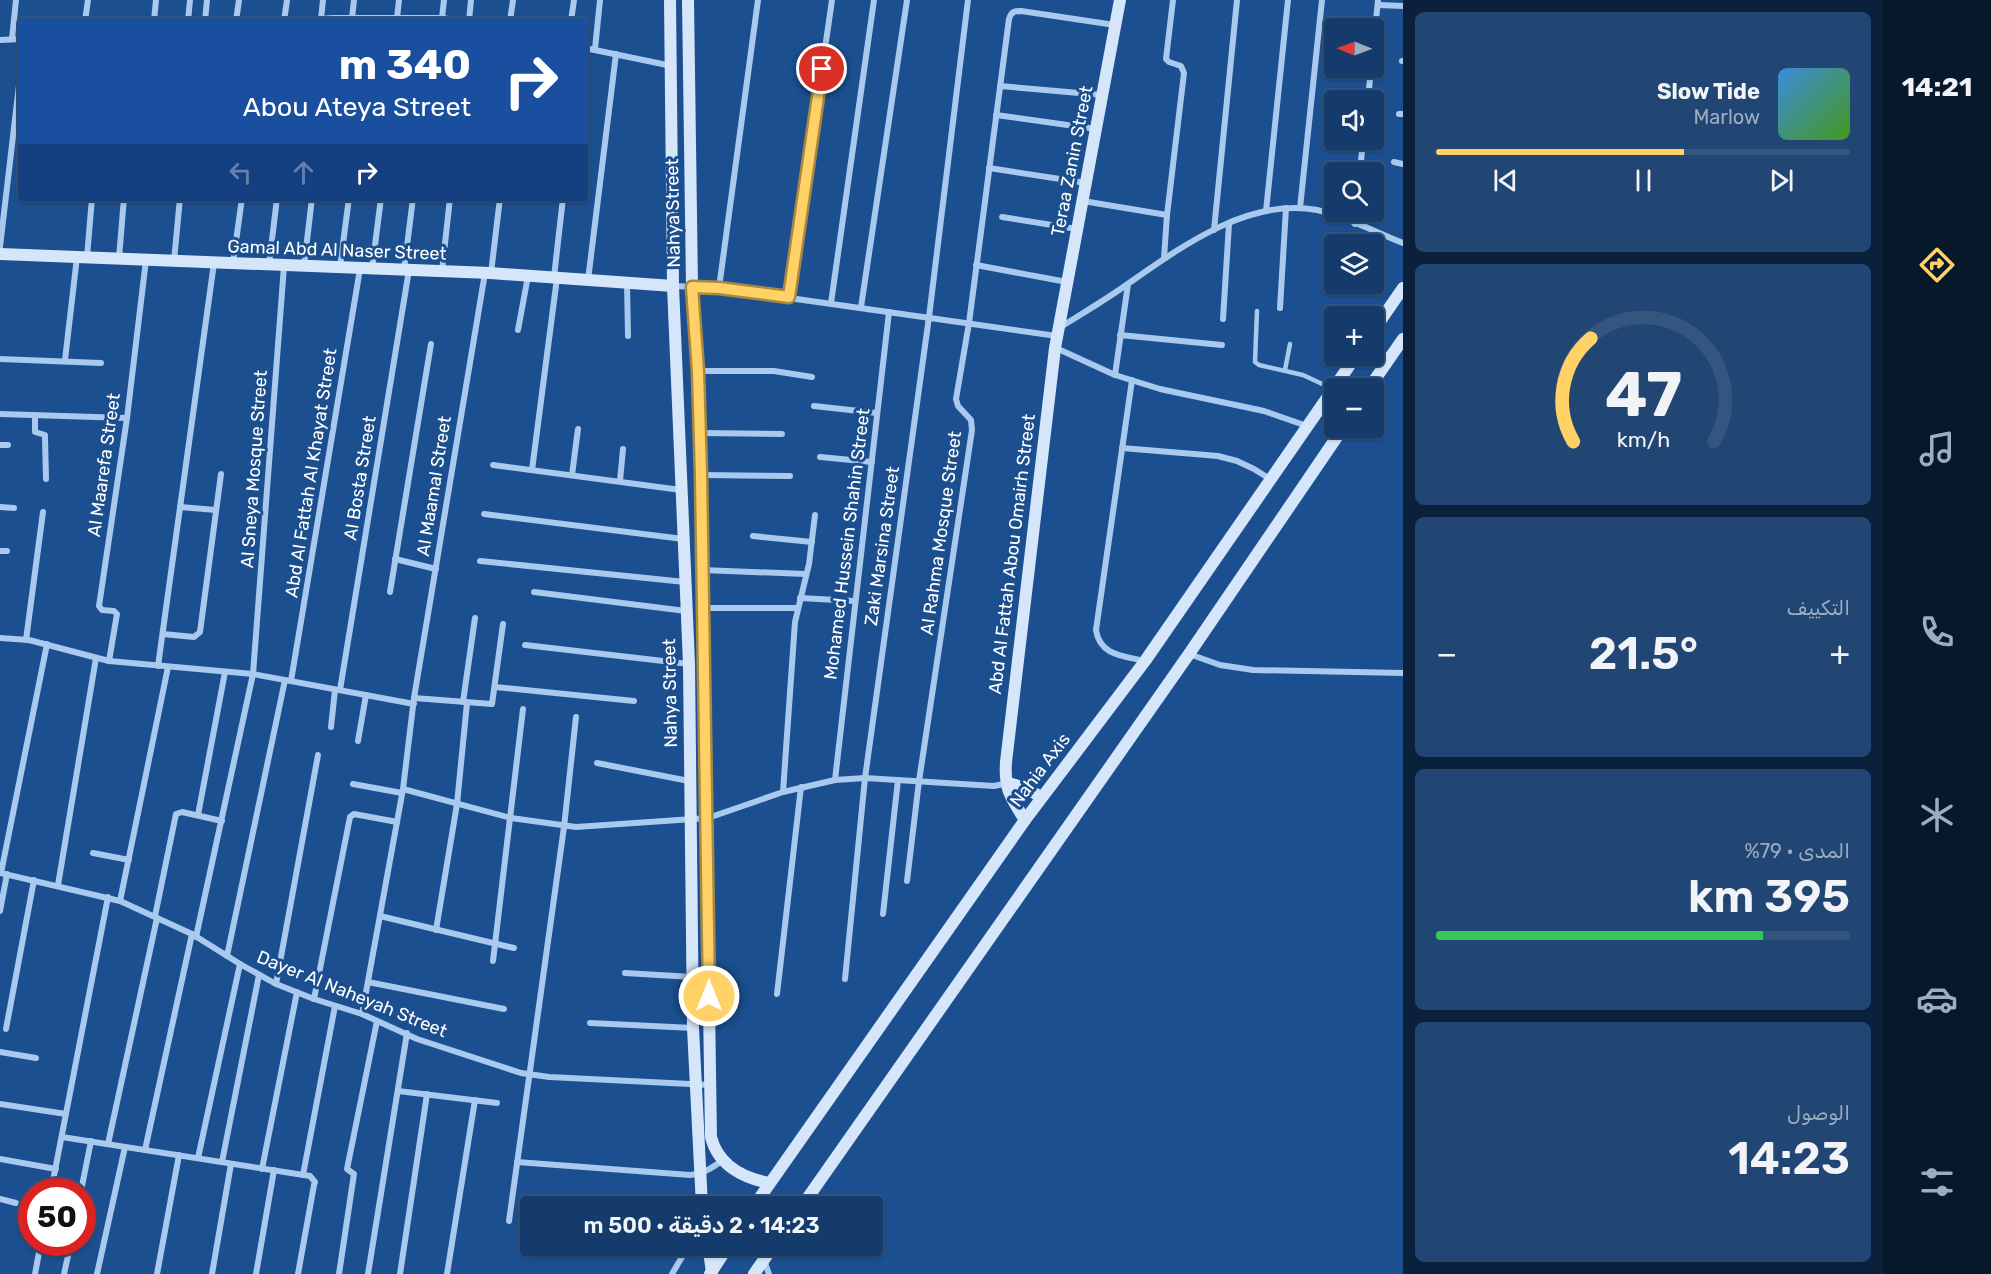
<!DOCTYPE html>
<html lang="ar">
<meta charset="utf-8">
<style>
:root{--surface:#143b6b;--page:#214673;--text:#f1f3f6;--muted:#9dadc1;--line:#33557e;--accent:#ffd166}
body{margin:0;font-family:Rubik,"Noto Sans Arabic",sans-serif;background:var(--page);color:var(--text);direction:rtl;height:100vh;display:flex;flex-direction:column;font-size:22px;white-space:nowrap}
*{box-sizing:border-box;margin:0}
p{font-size:20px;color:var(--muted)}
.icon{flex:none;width:33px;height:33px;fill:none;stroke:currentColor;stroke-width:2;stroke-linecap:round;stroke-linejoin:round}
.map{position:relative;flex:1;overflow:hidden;direction:ltr}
.sheet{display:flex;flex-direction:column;gap:12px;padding:12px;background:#0b203b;width:480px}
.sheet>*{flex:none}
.hud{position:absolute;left:18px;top:18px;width:570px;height:183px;border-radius:6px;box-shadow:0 2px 4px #0004,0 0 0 2px var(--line);direction:rtl;background:#1a4fa0;color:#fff;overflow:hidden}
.needle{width:39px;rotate:271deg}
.buttons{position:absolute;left:1324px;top:18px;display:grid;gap:12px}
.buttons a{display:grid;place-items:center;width:60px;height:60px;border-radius:6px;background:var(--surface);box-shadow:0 2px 4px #0004,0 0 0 2px var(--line);font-size:30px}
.speed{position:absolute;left:18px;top:1178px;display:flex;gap:12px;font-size:30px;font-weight:700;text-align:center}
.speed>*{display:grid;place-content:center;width:78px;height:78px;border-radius:50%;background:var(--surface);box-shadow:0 2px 4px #0004,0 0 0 2px var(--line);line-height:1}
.speed .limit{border:9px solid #d22;background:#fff;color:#111}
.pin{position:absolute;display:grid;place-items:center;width:51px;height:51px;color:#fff;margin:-26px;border:3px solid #fff;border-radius:50%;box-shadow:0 2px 6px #0007}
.me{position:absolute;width:66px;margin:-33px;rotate:0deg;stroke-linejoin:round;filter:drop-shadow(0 0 4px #0008)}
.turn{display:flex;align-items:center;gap:21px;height:126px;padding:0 18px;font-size:27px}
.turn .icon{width:78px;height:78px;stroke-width:2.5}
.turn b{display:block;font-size:42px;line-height:51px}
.lanes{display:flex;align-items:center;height:57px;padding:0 18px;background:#0003;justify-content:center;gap:30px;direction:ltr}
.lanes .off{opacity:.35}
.big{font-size:45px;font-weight:600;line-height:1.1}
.sheet .tile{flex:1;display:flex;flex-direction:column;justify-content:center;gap:9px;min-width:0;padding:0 21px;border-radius:9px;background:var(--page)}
.sheet .dial{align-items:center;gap:0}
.dial svg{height:156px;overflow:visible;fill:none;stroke:var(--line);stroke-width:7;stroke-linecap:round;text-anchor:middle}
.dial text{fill:var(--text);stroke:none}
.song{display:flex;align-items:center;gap:18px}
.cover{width:72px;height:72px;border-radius:9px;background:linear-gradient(135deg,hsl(210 70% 55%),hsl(100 70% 35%))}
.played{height:6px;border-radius:3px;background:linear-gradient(90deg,var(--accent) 60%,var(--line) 60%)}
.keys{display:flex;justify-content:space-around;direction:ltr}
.heat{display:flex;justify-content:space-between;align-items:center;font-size:33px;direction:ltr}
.charge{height:9px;border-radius:4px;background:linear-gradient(90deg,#34c759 79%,var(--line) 0)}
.trip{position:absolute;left:520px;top:1196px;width:363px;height:60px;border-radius:6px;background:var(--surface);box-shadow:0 2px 4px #0004,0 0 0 2px var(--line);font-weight:600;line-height:60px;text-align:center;direction:rtl}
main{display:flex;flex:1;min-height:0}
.tab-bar{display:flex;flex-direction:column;width:108px;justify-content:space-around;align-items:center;background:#08182b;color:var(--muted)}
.tab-bar .icon{width:42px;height:42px}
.tab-bar .active{color:var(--accent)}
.tab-bar b{font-size:27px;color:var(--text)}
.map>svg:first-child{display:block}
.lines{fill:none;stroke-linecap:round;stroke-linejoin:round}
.lane{stroke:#a9c9ee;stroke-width:4.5}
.street{stroke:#a9c9ee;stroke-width:6}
.secondary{stroke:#d6e6fa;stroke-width:12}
.route-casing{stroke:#a68842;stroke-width:15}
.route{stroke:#ffd166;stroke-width:10}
.labels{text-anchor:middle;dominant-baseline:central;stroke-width:6;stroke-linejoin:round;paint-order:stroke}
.street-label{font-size:18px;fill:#fff;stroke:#1b4f8f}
</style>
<main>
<nav class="tab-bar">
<b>14:21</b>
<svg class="icon active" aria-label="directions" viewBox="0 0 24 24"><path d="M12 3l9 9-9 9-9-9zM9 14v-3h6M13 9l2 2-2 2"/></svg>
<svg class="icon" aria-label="music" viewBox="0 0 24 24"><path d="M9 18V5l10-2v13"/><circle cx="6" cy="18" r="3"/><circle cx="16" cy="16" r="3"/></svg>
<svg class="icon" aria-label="phone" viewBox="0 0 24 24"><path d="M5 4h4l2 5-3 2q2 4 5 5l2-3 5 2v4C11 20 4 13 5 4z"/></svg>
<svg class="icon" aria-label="climate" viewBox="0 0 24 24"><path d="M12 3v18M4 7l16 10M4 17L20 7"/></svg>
<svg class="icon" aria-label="car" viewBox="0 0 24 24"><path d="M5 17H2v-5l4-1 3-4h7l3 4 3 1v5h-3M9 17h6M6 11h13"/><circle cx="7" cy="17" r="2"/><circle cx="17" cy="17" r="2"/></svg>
<svg class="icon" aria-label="filters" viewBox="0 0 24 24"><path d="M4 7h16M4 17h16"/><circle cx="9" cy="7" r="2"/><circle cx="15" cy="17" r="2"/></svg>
</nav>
<section class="sheet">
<div class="tile">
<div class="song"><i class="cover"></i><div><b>Slow Tide</b><p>Marlow</p></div></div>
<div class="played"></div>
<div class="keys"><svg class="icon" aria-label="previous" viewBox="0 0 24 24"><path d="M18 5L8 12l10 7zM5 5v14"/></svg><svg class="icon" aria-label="pause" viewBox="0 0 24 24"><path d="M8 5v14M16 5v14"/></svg><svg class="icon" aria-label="next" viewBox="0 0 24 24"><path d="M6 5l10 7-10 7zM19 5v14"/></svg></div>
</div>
<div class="tile dial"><svg viewBox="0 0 100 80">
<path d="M14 69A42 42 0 1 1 86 69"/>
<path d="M14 69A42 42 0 0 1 23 16" stroke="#ffd166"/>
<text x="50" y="56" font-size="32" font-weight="700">47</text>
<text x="50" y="72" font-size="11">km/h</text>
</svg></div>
<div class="tile"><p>التكييف</p>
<div class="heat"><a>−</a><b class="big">21.5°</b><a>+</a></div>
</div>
<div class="tile"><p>المدى · 79%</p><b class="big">395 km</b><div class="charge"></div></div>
<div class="tile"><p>الوصول</p><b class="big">14:23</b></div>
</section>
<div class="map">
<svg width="1403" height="1274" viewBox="0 0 1403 1274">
<rect width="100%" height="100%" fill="#1b4f8f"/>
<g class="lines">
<!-- lane -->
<g class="lane">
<path d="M1257,311L1255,362L1259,365L1303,375L1333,389"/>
<path d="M1285,370L1290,344"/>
</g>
<!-- street -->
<g class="street">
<path d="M1378,5L1403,6"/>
<path d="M352,18L354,0"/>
<path d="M397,18L399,0"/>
<path d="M442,18L444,0"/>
<path d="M321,19L323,0"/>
<path d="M85,21L88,0"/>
<path d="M154,21L156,0"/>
<path d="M188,21L190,0"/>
<path d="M205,21L207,0"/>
<path d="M236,21L239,0"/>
<path d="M284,21L287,0"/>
<path d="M295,21L333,18H442L463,21"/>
<path d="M469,21L471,0"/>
<path d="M510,21L513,0"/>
<path d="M571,21L574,0"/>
<path d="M12,39L16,0"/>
<path d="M0,40L21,39"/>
<path d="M1374,41L1378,0"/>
<path d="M585,48L672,66"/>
<path d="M595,49L600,0"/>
<path d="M1402,61H1403"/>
<path d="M1000,86L1102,95"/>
<path d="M1368,100L1371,68"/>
<path d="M1399,114H1403"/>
<path d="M996,115L1096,129"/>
<path d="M1394,162L1403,164"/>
<path d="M989,168L1086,183"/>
<path d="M1360,172L1363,140"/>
<path d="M76,198L92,200"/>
<path d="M1083,201L1167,215"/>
<path d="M1300,208L1322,0"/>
<path d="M1266,211L1288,0"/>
<path d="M1002,217L1077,229"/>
<path d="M1355,224L1356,212"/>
<path d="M1214,230L1237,0"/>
<path d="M0,247L21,68"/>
<path d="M87,257L92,198"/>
<path d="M119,258L124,198"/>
<path d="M1164,258L1167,215L1184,73L1181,66L1169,62L1166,59L1173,0"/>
<path d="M174,261L180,198"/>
<path d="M233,263L242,198"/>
<path d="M269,265L277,198"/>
<path d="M976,265L1067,282"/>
<path d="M304,266L312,198"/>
<path d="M340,267L349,198"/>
<path d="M372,269L381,198"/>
<path d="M404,270L413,198"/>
<path d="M442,271L450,198"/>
<path d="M491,273L500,198"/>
<path d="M554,277L563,198"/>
<path d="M588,280L616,54"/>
<path d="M627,283L628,336"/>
<path d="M673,286L719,288L1057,336"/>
<path d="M719,288L758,0"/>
<path d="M789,297L832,0"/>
<path d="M831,303L874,0"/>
<path d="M861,307L907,0"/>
<path d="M1280,308L1286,208"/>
<path d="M1223,319L1229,224"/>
<path d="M1059,328C1083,313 1107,299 1129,283C1181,247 1249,197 1317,210C1342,215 1378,233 1403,243"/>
<path d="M518,330L528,276"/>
<path d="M1120,335L1222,345"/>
<path d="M1056,348L1115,375L1160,389L1264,411L1307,426"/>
<path d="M0,359L101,363"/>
<path d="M65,360L77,257"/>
<path d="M698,371H774L812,377"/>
<path d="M1115,375L1128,284"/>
<path d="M1132,380L1096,630C1100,656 1124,656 1145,661"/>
<path d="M814,406L877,413"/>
<path d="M0,414L127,418"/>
<path d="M35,415V432L45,435V438L46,479"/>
<path d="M700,433L782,434"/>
<path d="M0,445H8"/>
<path d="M1122,448L1218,456L1237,461L1254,469L1270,479"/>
<path d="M820,457L872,462"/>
<path d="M493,465L681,490"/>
<path d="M532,470L557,278"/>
<path d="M572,475L578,429"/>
<path d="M701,475L790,476"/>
<path d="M620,481L623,449"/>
<path d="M0,507L14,508"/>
<path d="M180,507L216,510"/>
<path d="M484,514L683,539"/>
<path d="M753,536L812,542"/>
<path d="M0,551H7"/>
<path d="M395,559L436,569"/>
<path d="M480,561L685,582"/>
<path d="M702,570L806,574"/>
<path d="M390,592L431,344"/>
<path d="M534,592L686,611"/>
<path d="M800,598L855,601"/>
<path d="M703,608H797"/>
<path d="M163,634L194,637L200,632L221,474"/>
<path d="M0,638L29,640L109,661L253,674L414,704"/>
<path d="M26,640L43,512"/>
<path d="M525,645L689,664"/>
<path d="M1189,654L1220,665L1253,670L1403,673"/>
<path d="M109,661L117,614L114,611L102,610L99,606L127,418L146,260"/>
<path d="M158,666L214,263"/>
<path d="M291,681L360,269"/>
<path d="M495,687L634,701"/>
<path d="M340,690L409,270"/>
<path d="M414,698L492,704L503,624"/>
<path d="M463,702L475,618"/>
<path d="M331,727L335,690"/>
<path d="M358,741L366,695"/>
<path d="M597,763L689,781"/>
<path d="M835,780L889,312"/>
<path d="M353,784L402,793"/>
<path d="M403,789L511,818L576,827L708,818L783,792L835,780L865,778L994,786L1008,783"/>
<path d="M783,792L795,622L809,564L815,515"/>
<path d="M198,815L225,672"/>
<path d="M93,853L129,860"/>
<path d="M0,873L120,901L192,934L240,964L276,984L314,999L362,1014L417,1039L521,1073L549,1077L710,1085"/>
<path d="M1,873L47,644"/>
<path d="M907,881L919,781L972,430L971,420L958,406L956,399L969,323L1009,19C1011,12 1014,11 1021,11L1115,25"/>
<path d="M58,885L96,658"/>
<path d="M120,901L168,667"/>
<path d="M0,911L7,874"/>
<path d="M883,914L898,780"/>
<path d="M155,916L176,814L182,812L222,821"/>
<path d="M380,916L514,948"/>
<path d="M436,930L457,804L467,703"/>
<path d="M196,937L253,674L284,266"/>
<path d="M227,956L285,680"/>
<path d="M493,961L523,709"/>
<path d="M625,973L692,977"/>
<path d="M845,979L865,778L929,317L968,0"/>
<path d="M368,982L504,1009"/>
<path d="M276,984L318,755"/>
<path d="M777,994L801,787"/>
<path d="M314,999L350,817L354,814L397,822"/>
<path d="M362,1014L403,789L414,698L485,273"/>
<path d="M590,1023L693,1028"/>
<path d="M6,1029L34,880"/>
<path d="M0,1052L36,1058"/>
<path d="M398,1091L497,1103"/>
<path d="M0,1104L66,1114"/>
<path d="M62,1137L310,1176L315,1182L314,1185L298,1274"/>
<path d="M108,1144L157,918"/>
<path d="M145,1150L192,934"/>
<path d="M198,1158L240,964"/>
<path d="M0,1159L56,1169"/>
<path d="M222,1162L259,975"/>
<path d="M517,1162L690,1175C703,1174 712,1168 723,1160"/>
<path d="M262,1169L297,992"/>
<path d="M303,1175L335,1006"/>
<path d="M51,1191L108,897"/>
<path d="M81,1191L91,1141"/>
<path d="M0,1199L16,1203"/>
<path d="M509,1221L564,827L576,717"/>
<path d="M764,1260L769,1274"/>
<path d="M35,1274L41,1242"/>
<path d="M64,1274L71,1242"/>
<path d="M97,1274L125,1147"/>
<path d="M157,1274L179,1155"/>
<path d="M212,1274L231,1164"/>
<path d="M256,1274L274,1170"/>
<path d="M339,1274L354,1174L347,1169L377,1021"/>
<path d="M368,1274L407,1033"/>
<path d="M400,1274L427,1094"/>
<path d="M447,1274L475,1100"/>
<path d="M672,1274L689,1245"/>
</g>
<!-- secondary -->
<g class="secondary">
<path d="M670,0L673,286L689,664L693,1028L702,1206"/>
<path d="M688,0L692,287L698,371L701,474L711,1137C718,1165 743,1178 769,1183"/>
<path d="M0,254L490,273L673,286"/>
<path d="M1374,330L1403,288"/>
<path d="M1369,388L1403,339"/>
<path d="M1008,783L1022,787L1042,797"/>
<path d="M1025,820C1011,798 1004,790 1006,762L1055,348L1120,0"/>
<path d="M754,1206L1025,820L1145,661L1356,356"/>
<path d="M802,1206L1189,654L1343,428"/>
<path d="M708,1245L712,1272"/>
<path d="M710,1274L729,1245"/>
<path d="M754,1274L774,1245"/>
</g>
</g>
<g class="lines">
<defs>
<path id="route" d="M709,996L701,474L698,372L692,287L719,288L789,297L822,69"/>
</defs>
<!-- route casing -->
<use href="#route" class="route-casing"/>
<!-- route -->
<use href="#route" class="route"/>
</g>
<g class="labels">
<!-- street labels -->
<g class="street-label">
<text transform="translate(1072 161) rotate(-79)">Teraa Zanin Street</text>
<text transform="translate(673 213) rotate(-91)">Nahya Street</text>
<text transform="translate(337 250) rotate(2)">Gamal Abd Al Naser Street</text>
<text transform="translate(104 465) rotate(-82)">Al Maarefa Street</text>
<text transform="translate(254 469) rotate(-86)">Al Sneya Mosque Street</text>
<text transform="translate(311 473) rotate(-81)">Abd Al Fattah Al Khayat Street</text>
<text transform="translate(360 478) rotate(-81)">Al Bosta Street</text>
<text transform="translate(434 486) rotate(-81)">Al Maamal Street</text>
<text transform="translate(941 533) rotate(-82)">Al Rahma Mosque Street</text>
<text transform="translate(847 544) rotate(-83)">Mohamed Hussein Shahin Street</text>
<text transform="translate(882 546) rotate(-82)">Zaki Marsina Street</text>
<text transform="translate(1012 554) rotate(-83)">Abd Al Fattah Abou Omairh Street</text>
<text transform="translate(670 693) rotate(-91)">Nahya Street</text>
<text transform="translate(1040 770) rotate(-53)">Nahia Axis</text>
<text transform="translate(352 994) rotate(22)">Dayer Al Naheyah Street</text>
</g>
</g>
</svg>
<div class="buttons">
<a><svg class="needle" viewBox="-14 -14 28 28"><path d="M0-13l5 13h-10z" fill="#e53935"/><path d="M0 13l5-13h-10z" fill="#9dadc1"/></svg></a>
<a><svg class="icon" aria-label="sound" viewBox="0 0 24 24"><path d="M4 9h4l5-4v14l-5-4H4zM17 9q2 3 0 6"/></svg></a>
<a><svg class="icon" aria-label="search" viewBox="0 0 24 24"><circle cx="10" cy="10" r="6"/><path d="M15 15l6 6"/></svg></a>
<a><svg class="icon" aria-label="layers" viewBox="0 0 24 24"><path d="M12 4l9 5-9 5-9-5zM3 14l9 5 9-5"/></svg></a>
<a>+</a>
<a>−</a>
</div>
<div class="speed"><div class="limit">50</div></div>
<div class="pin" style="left:822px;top:69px;background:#d93025"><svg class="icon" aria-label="arrive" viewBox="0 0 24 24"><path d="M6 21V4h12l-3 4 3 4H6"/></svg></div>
<svg class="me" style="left:709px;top:996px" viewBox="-20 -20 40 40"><circle r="17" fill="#ffd166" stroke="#fff" stroke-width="3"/><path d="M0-11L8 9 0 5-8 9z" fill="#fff"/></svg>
<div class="trip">14:23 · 2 دقيقة · 500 m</div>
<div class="hud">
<div class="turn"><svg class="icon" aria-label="right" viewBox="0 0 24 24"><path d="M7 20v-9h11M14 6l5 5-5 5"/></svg><div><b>340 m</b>Abou Ateya Street</div></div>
<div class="lanes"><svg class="icon off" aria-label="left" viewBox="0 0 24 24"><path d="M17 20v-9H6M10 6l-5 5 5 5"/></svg><svg class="icon off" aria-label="ahead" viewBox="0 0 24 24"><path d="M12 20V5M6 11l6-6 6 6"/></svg><svg class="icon" aria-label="right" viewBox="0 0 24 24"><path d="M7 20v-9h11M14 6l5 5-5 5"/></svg></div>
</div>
</div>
</main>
